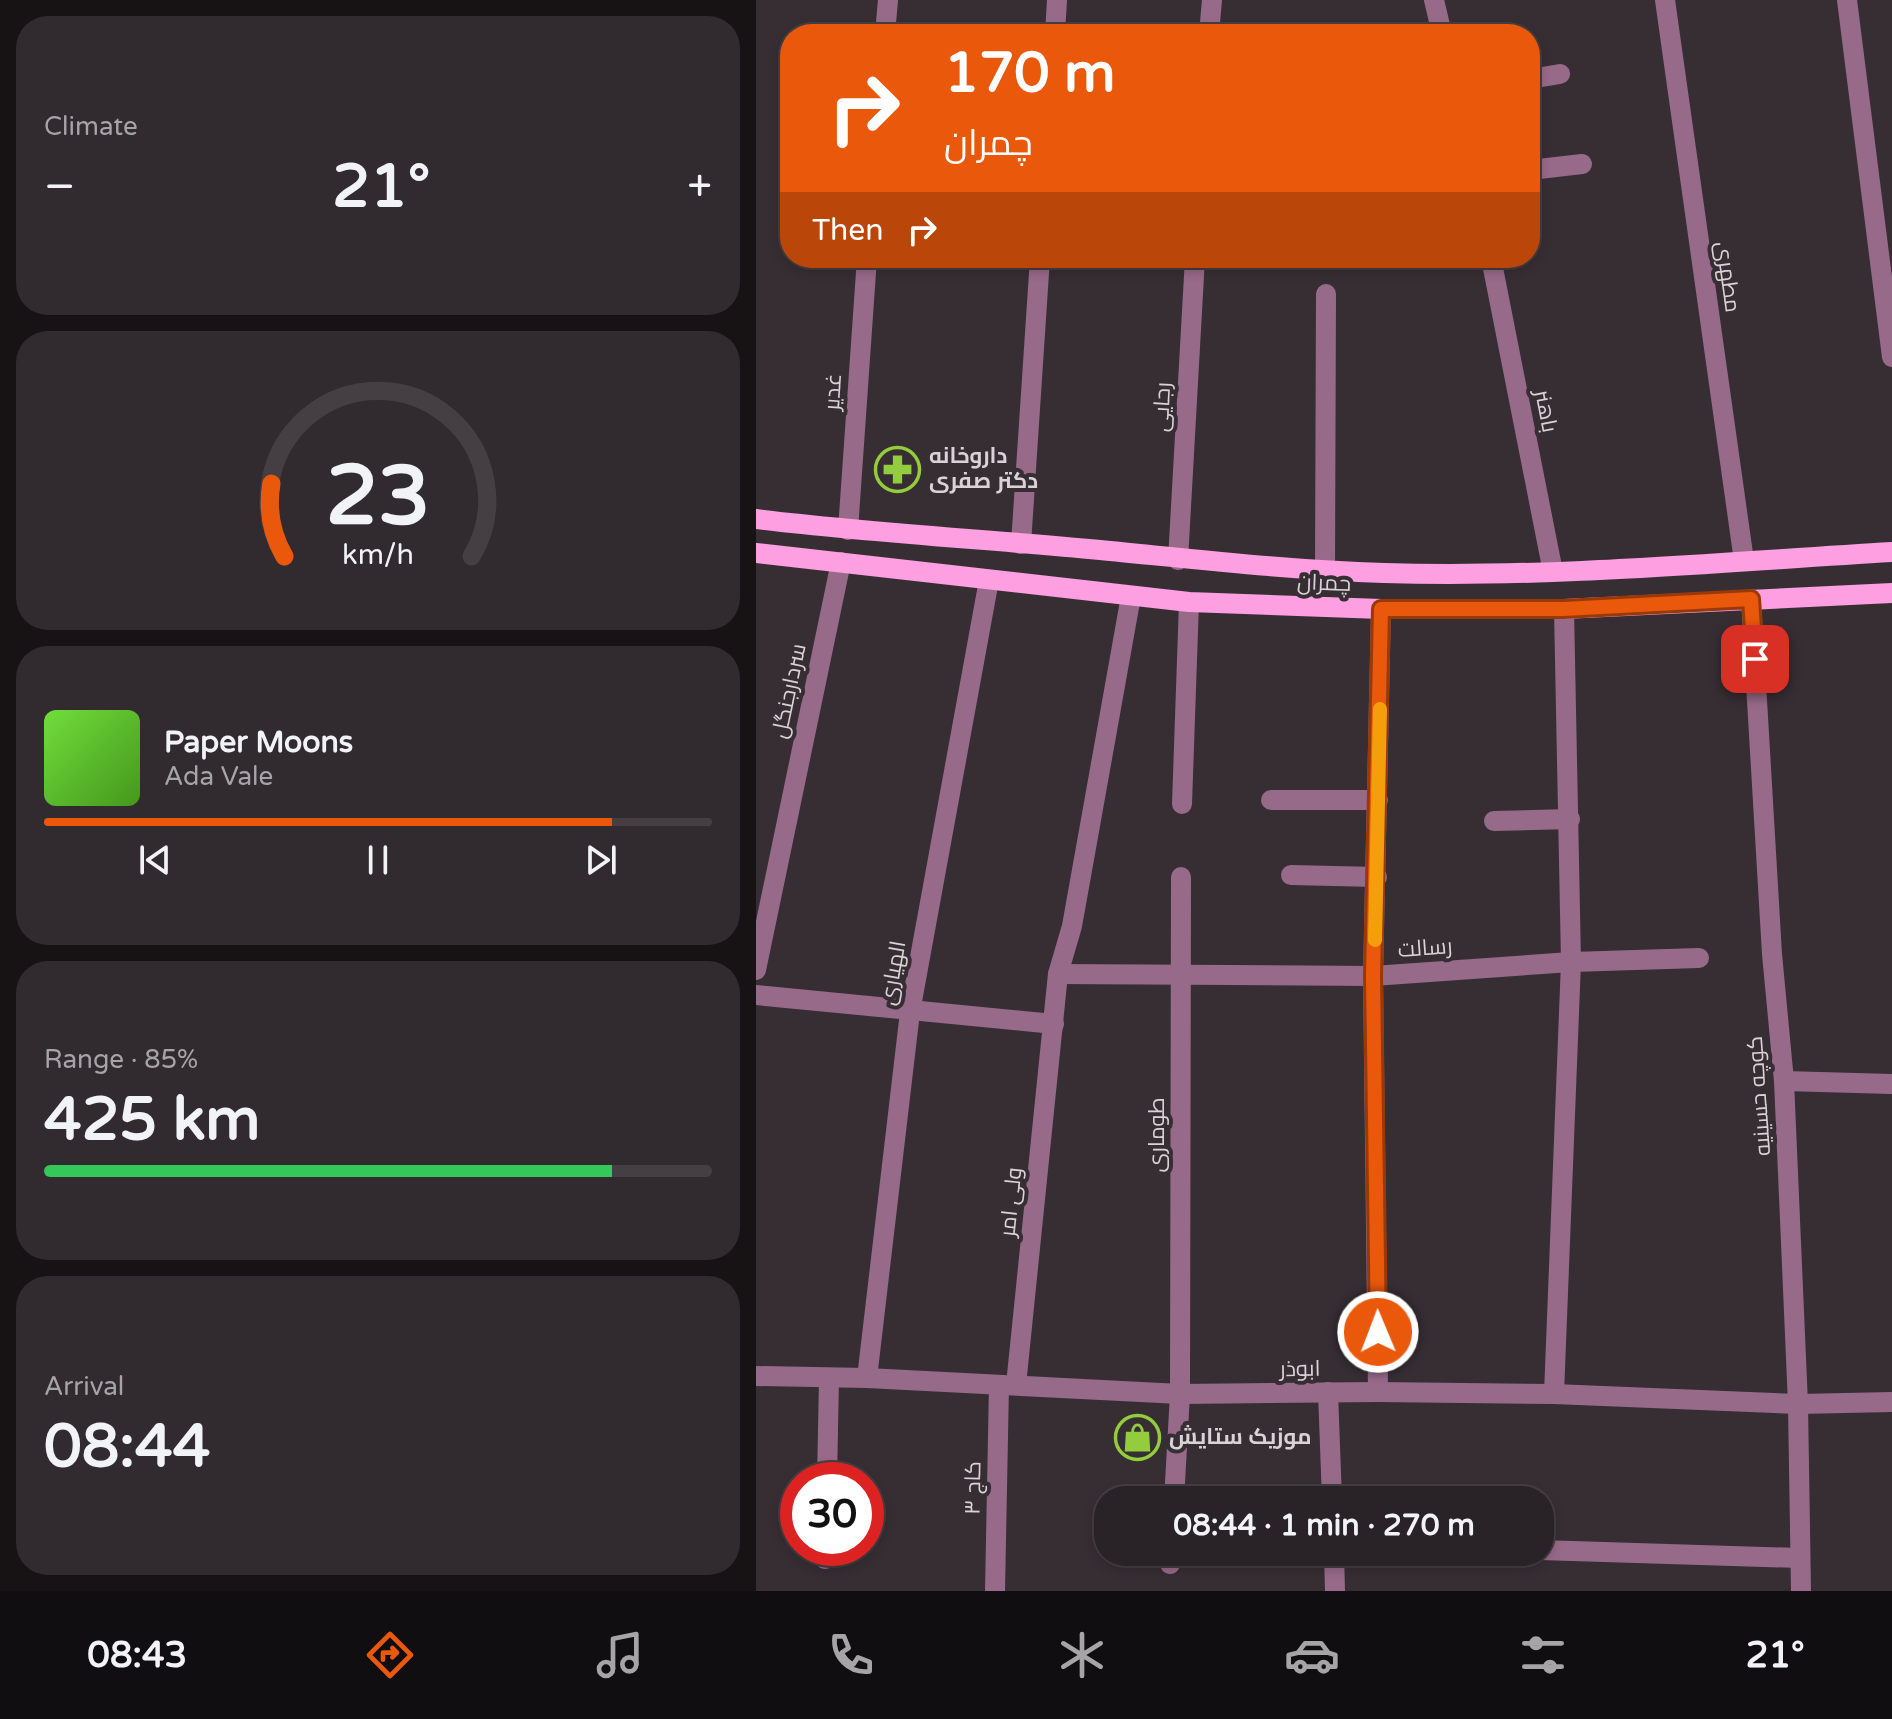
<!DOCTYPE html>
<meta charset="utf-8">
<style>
:root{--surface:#292227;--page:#312a2f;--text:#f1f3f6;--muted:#a5a4a7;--line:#453f44;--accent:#ea580c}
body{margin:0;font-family:"Varela Round",Cairo,sans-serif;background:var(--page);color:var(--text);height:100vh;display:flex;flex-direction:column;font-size:30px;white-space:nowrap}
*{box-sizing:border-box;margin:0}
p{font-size:26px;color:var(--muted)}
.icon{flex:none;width:44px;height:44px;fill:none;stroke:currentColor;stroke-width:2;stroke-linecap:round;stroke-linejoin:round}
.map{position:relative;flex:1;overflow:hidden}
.side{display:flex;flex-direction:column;gap:16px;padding:16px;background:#171315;width:756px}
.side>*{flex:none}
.banner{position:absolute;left:24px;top:24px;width:760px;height:244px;border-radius:32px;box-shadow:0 4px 12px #0003,0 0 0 2px var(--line);background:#ea580c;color:#fff;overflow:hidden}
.speed{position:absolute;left:24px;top:1462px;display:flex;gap:16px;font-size:40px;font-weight:700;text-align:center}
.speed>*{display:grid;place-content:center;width:104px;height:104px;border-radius:50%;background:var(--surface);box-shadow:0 4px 12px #0003,0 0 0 2px var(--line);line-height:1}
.speed .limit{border:12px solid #d22;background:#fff;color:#111}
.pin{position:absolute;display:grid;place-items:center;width:68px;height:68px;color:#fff;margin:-34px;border-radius:16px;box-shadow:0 4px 12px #0006}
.me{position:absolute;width:88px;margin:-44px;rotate:359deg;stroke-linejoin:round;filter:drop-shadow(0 0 6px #0008)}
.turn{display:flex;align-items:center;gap:28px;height:168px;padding:0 32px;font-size:36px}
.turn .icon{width:104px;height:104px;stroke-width:2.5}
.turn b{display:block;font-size:56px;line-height:68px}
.then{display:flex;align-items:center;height:76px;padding:0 32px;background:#0003;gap:16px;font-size:30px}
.big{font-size:60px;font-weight:800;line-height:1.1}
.side .card{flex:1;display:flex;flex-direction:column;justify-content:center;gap:12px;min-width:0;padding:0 28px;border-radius:32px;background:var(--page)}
.side .dial{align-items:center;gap:0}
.dial svg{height:208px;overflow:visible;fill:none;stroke:var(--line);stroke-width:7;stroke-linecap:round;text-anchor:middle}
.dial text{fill:var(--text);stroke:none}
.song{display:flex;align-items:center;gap:24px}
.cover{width:96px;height:96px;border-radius:12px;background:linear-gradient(135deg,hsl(100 70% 55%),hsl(100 70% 35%))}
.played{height:8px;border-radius:4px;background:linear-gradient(90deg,var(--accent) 85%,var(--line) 85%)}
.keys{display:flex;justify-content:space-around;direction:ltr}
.heat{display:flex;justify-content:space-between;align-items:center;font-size:44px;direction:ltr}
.charge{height:12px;border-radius:6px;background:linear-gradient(90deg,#34c759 85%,var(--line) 0)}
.trip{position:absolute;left:338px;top:1486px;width:460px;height:80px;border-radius:32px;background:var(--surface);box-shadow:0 4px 12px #0003,0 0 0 2px var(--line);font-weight:800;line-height:80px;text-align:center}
.tab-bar{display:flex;height:128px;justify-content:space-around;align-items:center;background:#100e10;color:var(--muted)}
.tab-bar .icon{width:56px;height:56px}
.tab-bar .active{color:var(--accent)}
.tab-bar b{font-size:36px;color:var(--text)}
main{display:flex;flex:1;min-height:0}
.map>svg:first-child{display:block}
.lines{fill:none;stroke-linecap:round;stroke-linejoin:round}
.minor{stroke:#986a89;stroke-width:20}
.major{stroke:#fe9fe1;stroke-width:20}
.route-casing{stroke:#983908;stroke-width:20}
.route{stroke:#ea580c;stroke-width:14}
.slow{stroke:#f59e0b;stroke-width:14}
.labels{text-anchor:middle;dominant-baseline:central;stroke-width:8;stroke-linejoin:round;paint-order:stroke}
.street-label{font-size:22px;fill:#d9d3d7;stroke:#372e34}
.poi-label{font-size:22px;font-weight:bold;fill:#d9d3d7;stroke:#372e34;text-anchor:start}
</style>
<main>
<section class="side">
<div class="card"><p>Climate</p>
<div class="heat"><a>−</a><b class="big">21°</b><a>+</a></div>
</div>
<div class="card dial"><svg viewBox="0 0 100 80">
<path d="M14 69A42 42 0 1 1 86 69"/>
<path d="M14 69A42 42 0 0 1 9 41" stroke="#ea580c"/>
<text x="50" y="56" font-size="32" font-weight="700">23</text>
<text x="50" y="72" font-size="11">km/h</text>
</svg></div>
<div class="card">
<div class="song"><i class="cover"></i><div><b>Paper Moons</b><p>Ada Vale</p></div></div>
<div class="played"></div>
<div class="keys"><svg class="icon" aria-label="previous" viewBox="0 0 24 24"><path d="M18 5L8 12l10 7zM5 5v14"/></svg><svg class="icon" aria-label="pause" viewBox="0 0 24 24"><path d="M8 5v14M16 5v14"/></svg><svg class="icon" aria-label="next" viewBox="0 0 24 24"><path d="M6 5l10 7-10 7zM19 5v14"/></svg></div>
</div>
<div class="card"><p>Range · 85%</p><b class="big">425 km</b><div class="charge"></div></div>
<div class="card"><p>Arrival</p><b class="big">08:44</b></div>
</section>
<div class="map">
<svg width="1136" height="1591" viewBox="0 0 1136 1591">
<rect width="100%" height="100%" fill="#372e34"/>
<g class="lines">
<!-- minor -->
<g class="minor">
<path d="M678,0L686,34"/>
<path d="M909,0L988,561"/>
<path d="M1091,0L1136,357"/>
<path d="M129,34L132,0"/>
<path d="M299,34L301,0"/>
<path d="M453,34L456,0"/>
<path d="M774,79L804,74"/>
<path d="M774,170L826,164"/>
<path d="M735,258L797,572"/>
<path d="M92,530L111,258"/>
<path d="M265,544L284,258"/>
<path d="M422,560L439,258"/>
<path d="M569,569L570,294"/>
<path d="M995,599L1016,954L1028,1081L1042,1404L1045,1591"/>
<path d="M515,800H622"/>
<path d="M426,804L433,602"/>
<path d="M738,821L814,819"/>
<path d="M535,875L621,877"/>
<path d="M0,970L85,562"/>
<path d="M302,974L617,976L815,962L943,958"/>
<path d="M0,995L298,1024"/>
<path d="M1028,1081L1136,1084"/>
<path d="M0,1376L111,1378L424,1394L622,1392L798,1394L1042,1404L1136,1402"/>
<path d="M111,1378L154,1012L233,580"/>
<path d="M260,1385L302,974L316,926L375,596"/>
<path d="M572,1392L576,1500"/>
<path d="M622,1392L617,976L625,609"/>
<path d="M798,1394L815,962L808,609"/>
<path d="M71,1480L73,1379"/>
<path d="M418,1500L424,1394L425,877"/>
<path d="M784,1550L1043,1558"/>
<path d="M578,1552L579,1591"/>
<path d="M69,1559L70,1548"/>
<path d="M414,1564L415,1552"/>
<path d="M239,1591L243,1385"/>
</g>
<!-- major -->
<g class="major">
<path d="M0,519C114,533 229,539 344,550C438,559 533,570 628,573C797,578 967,562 1136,552"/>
<path d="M0,553L433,602L625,609H808L1136,593"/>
</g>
</g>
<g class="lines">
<defs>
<path id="route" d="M622,1332L617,976L625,609H808L995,599L999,659"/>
</defs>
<!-- route casing -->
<use href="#route" class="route-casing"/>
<!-- route -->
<use href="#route" class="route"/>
<!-- slow -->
<path class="slow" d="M619,940L624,709"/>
</g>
<!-- icons -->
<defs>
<symbol id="pharmacy-ring" viewBox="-11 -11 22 22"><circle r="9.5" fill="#372e34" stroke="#93cc3d" stroke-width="1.5"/><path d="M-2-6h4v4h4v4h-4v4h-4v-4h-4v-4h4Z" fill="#93cc3d"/></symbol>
<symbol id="shop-ring" viewBox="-11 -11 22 22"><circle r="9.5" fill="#372e34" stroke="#93cc3d" stroke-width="1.5"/><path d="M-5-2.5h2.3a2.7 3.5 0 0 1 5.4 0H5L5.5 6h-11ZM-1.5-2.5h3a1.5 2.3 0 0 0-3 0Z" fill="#93cc3d"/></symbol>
</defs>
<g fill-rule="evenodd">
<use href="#pharmacy-ring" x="116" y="444" width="51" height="51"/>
<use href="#shop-ring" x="356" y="1412" width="51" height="51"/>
</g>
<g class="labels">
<!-- street labels -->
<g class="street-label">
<text transform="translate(972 277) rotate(82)">مطهری</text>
<text transform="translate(77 392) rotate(-86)">غدیر</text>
<text transform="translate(406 407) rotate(-87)">رجایی</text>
<text transform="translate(790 411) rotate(79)">باهنر</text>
<text transform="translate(568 583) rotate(2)">چمران</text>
<text transform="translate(33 691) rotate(-78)">سردارجنگل</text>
<text transform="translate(669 948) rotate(-4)">رسالت</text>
<text transform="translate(137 973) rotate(-80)">الهیاری</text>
<text transform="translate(1003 1096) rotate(-94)">کوچه حسینیه</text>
<text transform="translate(401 1135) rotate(-90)">طوماری</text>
<text transform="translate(255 1202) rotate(-84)">ولی امر</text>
<text transform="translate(544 1369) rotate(-1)">ابوذر</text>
<text transform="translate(217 1488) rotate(-89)">کاج ۳</text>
</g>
<!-- poi labels -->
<g class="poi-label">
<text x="173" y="456">داروخانه<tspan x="173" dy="25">دکتر صفری</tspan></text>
<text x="413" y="1437">موزیک ستایش</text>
</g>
</g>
</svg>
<div class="speed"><div class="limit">30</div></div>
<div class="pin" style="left:999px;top:659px;background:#d93025"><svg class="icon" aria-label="arrive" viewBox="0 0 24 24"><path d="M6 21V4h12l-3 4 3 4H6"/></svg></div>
<svg class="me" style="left:622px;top:1332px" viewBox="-20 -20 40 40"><circle r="17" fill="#ea580c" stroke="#fff" stroke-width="3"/><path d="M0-11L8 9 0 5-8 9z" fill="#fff"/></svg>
<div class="trip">08:44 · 1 min · 270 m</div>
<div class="banner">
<div class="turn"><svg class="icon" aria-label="right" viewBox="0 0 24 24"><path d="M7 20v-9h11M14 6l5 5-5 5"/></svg><div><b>170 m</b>چمران</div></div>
<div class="then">Then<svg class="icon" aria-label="right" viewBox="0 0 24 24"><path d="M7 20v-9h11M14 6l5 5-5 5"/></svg></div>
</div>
</div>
</main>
<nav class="tab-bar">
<b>08:43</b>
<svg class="icon active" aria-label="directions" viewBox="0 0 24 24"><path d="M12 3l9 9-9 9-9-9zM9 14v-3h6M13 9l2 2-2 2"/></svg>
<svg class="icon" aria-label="music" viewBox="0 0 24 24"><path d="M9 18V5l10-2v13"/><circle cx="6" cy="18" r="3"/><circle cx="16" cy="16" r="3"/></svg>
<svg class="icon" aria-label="phone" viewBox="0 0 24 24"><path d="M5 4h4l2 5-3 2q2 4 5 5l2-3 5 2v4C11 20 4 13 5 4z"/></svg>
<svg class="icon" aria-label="climate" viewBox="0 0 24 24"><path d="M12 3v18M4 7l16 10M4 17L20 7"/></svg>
<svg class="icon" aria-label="car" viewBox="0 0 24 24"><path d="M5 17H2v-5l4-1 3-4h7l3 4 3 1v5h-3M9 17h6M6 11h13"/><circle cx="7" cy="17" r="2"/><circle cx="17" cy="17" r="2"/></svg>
<svg class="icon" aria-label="filters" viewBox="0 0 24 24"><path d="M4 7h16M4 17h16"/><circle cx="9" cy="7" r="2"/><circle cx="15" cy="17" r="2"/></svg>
<b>21°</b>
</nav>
